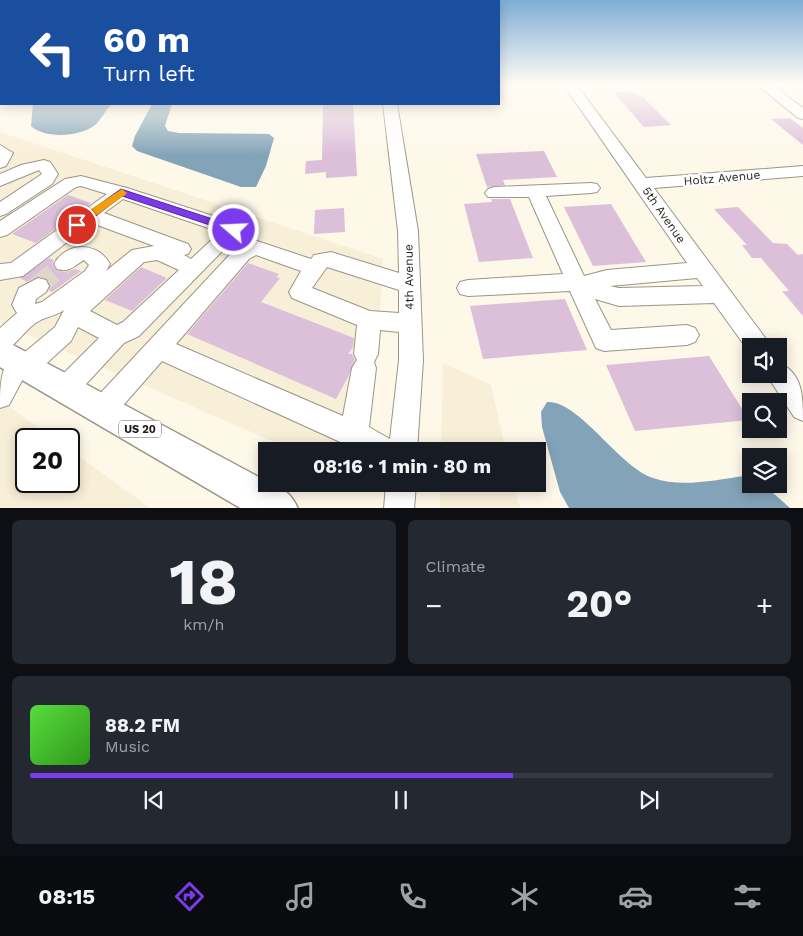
<!DOCTYPE html>
<meta charset="utf-8">
<style>
:root{--surface:#171b24;--page:#242831;--text:#f1f3f6;--muted:#9ea1a6;--line:#363941;--accent:#7c3aed}
body{margin:0;font-family:"Work Sans",sans-serif;background:var(--page);color:var(--text);height:100vh;display:flex;flex-direction:column;font-size:19px;white-space:nowrap}
*{box-sizing:border-box;margin:0}
p{font-size:16px;color:var(--muted)}
.icon{flex:none;width:28px;height:28px;fill:none;stroke:currentColor;stroke-width:2;stroke-linecap:round;stroke-linejoin:round}
.map{position:relative;height:508px;overflow:hidden}
.panel{display:flex;flex-direction:column;gap:12px;padding:12px;background:#0d0f14;flex:1}
.panel>*{flex:none}
.banner{position:absolute;left:0px;top:0px;width:500px;height:105px;box-shadow:0 2px 12px #0003;background:#1a4fa0;color:#fff;overflow:hidden}
.tools{position:absolute;left:742px;top:338px;display:grid;gap:10px}
.tools a{display:grid;place-items:center;width:45px;height:45px;border-radius:0px;background:var(--surface);box-shadow:0 2px 12px #0003;font-size:25px}
.speed{position:absolute;left:15px;top:428px;display:flex;gap:10px;font-size:25px;font-weight:700;text-align:center}
.speed>*{display:grid;place-content:center;width:65px;height:65px;border-radius:50%;background:var(--surface);box-shadow:0 2px 12px #0003;line-height:1}
.speed .limit{border:2px solid #111;border-radius:8px;background:#fff;color:#111}
.pin{position:absolute;display:grid;place-items:center;width:42px;height:42px;color:#fff;margin:-21px;border:2px solid #fff;border-radius:50%;box-shadow:0 1px 5px #0007}
.me{position:absolute;width:55px;margin:-28px;rotate:289deg;stroke-linejoin:round;filter:drop-shadow(0 0 4px #0008)}
.turn{display:flex;align-items:center;gap:18px;height:105px;padding:0 20px;font-size:22px}
.turn .icon{width:65px;height:65px;stroke-width:2.5}
.turn b{display:block;font-size:35px;line-height:42px}
.big{font-size:38px;font-weight:700;line-height:1.1}
.panel .widget{flex:1;display:flex;flex-direction:column;justify-content:center;gap:8px;min-width:0;padding:0 18px;border-radius:8px;background:var(--page)}
.panel .dial{align-items:center;gap:0}
.dial b{font-size:65px;line-height:1}
.song{display:flex;align-items:center;gap:15px}
.cover{width:60px;height:60px;border-radius:8px;background:linear-gradient(135deg,hsl(110 70% 55%),hsl(110 70% 35%))}
.played{height:5px;border-radius:2px;background:linear-gradient(90deg,var(--accent) 65%,var(--line) 65%)}
.keys{display:flex;justify-content:space-around;direction:ltr}
.heat{display:flex;justify-content:space-between;align-items:center;font-size:28px;direction:ltr}
.panel .tiles{flex:1;display:grid;gap:12px;grid-template-columns:1fr 1fr}
.widget:last-child{grid-column:span 2}
.trip{position:absolute;left:258px;top:442px;width:288px;height:50px;border-radius:0px;background:var(--surface);box-shadow:0 2px 12px #0003;font-weight:700;line-height:50px;text-align:center}
.menu{display:flex;height:80px;justify-content:space-around;align-items:center;background:#090b0e;color:var(--muted)}
.menu .icon{width:35px;height:35px}
.menu .on{color:var(--accent)}
.menu b{font-size:22px;color:var(--text)}
.map>svg:first-child{display:block}
.built{fill:#f8efd8}
.water{fill:#83a3b8}
.building{fill:#dcbfd9}
.lines{fill:none;stroke-linecap:round;stroke-linejoin:round}
.minor-tunnel{stroke:#ddd7ca;stroke-width:20;stroke-dasharray:20 10;stroke-linecap:butt}
.minor-casing{stroke:#9b9587;stroke-width:2}
.major-casing{stroke:#9b9587;stroke-width:3}
.minor{fill:#fff;fill-rule:evenodd}
.major{fill:#fff;fill-rule:evenodd}
.route{fill:#7c3aed;stroke:#51269a}
.slow{fill:#f59e0b}
.labels{text-anchor:middle;dominant-baseline:central;stroke-width:5;stroke-linejoin:round;paint-order:stroke}
.shield{fill:#fff;stroke:#62615d;stroke-width:1}
.shield-label{font-size:11px;font-weight:bold;fill:#1f1d18}
.street-label{font-size:12px;fill:#1f1d18;stroke:#fff}
</style>
<div class="map">
<svg width="803" height="509" viewBox="0 0 803 509">
<rect width="100%" height="100%" fill="#fef8e9"/>
<!-- built -->
<g class="built">
<path d="M0,132L383,259L378,344L367,451H295L0,323Z"/>
<path d="M443,363L491,385L506,451H441Z"/>
<path d="M0,400L54,439H26V481H69V449L150,508H0Z"/>
<path d="M440,484H514L520,508H440Z"/>
</g>
<!-- water -->
<g class="water">
<path d="M33,104H112C105,110 101,120 95,125C80,137 45,139 31,126Z"/>
<path d="M152,104H172L165,126L168,131L179,133L269,134L274,138L266,166L256,187H241L137,151L132,146L135,136Z"/>
<path d="M547,402C579,400 618,466 653,478C681,488 715,480 744,476L751,479V484H763L790,508H569L560,492L542,427L541,412Z"/>
</g>
<!-- building -->
<g class="building">
<path d="M633,91L637,95H641L671,125L644,127L614,93Z"/>
<path d="M323,104H353L357,176L326,178V172L305,174L306,161L322,160Z"/>
<path d="M790,118L803,128V145L771,119Z"/>
<path d="M544,151L557,177L503,180L505,185L487,187L476,154Z"/>
<path d="M68,195L91,203L36,243L12,234Z"/>
<path d="M491,199H510L533,258L479,262L464,204L492,202Z"/>
<path d="M611,204L646,262L593,266L564,207Z"/>
<path d="M738,207L773,243L787,244L798,255L803,254V316L782,291H789L761,258H752L742,245H747L714,209Z"/>
<path d="M344,208L345,232L314,234L315,210Z"/>
<path d="M49,258L54,260L52,264L57,271L65,272L75,269L81,271L52,292L49,291L51,285L46,278L37,276L27,282L20,278Z"/>
<path d="M248,263L279,274L276,277L280,278L261,302L354,338L353,347L348,354H352L355,360L348,377L336,399L187,334Z"/>
<path d="M141,267L167,278L132,311L105,300Z"/>
<path d="M565,299L587,350L483,359L470,306Z"/>
<path d="M709,356L749,420L635,431L606,365Z"/>
</g>
<g class="lines">
<!-- minor-tunnel -->
<path class="minor-tunnel" d="M38,286L64,264"/>
<defs>
<g id="minor">
<path d="M563,84H576L646,178L803,166V176L654,188L766,339L770,346H751V354L750,353L714,303L619,306L595,299L611,330L687,325L695,328L699,335L695,342L687,345L604,351L596,348L570,291L468,296L460,294L457,288L460,282L468,280L563,274L529,197H488L485,193L488,189L494,187L591,183L597,184L600,188L597,192L591,193L546,196L584,276L607,270L687,263ZM697,278L703,286L619,288L610,286Z"/>
<path d="M756,84H771L803,108V119L798,118Z"/>
<path d="M383,104H397L418,231L423,360L417,451H360L162,361L113,417L104,421L95,417L91,408L95,399L235,249L254,240L311,259L314,255L331,252L399,273L398,231ZM256,255L301,271L289,292L292,298L357,325L354,354L357,360L352,368L343,416L176,344L249,259ZM327,267L399,290V313L370,311L312,288ZM380,330L399,332V360L390,439L369,427L376,368L374,362L378,354Z"/>
<path d="M0,145L13,153L6,166L0,168Z"/>
<path d="M44,160L50,162L58,174L52,184L6,214L0,216V202L42,174L39,170L0,186V174L21,165Z"/>
<path d="M81,176L127,188L241,225L243,230L139,336L124,343L76,395L67,399L58,395L54,387L58,379L99,338L78,327L71,341L36,373L25,375L9,405L0,408C0,387 0,359 20,350L25,352L55,327L64,310C56,316 48,316 39,321C24,329 17,347 0,353V328L17,313L12,305L19,288L38,278L46,280L49,286L46,292L36,299L35,304L42,302L85,271L89,265L84,260C74,266 69,273 57,269L54,264C67,241 98,242 110,264L106,271L132,250L154,246L92,223L23,276L0,280V264L11,263L107,194L81,186L76,187L7,235L0,237V221L65,179ZM123,199L220,232L191,259L184,255L188,254L191,249L188,244L104,213ZM157,260L179,270L123,322L117,325L90,311L144,262Z"/>
<path d="M779,363C803,373 803,397 803,421L794,417L766,374H779Z"/>
<path d="M386,484H416L414,509H384Z"/>
</g>
<path id="major" d="M0,338L266,481V484C281,484 293,496 298,509H242L0,367Z"/>
</defs>
<!-- minor casing -->
<use href="#minor" class="minor-casing"/>
<!-- major casing -->
<use href="#major" class="major-casing"/>
<!-- minor -->
<use href="#minor" class="minor"/>
<!-- major -->
<use href="#major" class="major"/>
</g>
<!-- sky -->
<linearGradient id="sky" x2="0" y2="1"><stop stop-color="#7fadd5"/><stop offset="0.54" stop-color="#fffcf5"/><stop offset="1" stop-color="#fffcf5" stop-opacity="0"/></linearGradient>
<rect width="803" height="156" fill="url(#sky)"/>
<!-- route -->
<path class="route" d="M121,189L237,227L239,230L234,233L122,196L80,228H73V223Z"/>
<!-- slow -->
<path class="slow" d="M122,189L127,193L125,195L97,215H90V210Z"/>
<g class="labels">
<!-- shield labels -->
<rect class="shield" x="119" y="420.5" width="42" height="17" rx="4"/>
<g class="shield-label">
<text x="140" y="429">US 20</text>
</g>
<!-- street labels -->
<g class="street-label">
<text transform="translate(722 178) rotate(-5)">Holtz Avenue</text>
<text transform="translate(664 215) rotate(55)">5th Avenue</text>
<text transform="translate(409 277) rotate(-91)">4th Avenue</text>
</g>
</g>
</svg>
<div class="tools">
<a><svg class="icon" aria-label="sound" viewBox="0 0 24 24"><path d="M4 9h4l5-4v14l-5-4H4zM17 9q2 3 0 6"/></svg></a>
<a><svg class="icon" aria-label="search" viewBox="0 0 24 24"><circle cx="10" cy="10" r="6"/><path d="M15 15l6 6"/></svg></a>
<a><svg class="icon" aria-label="layers" viewBox="0 0 24 24"><path d="M12 4l9 5-9 5-9-5zM3 14l9 5 9-5"/></svg></a>
</div>
<div class="speed"><div class="limit">20</div></div>
<div class="pin" style="left:77px;top:225px;background:#d93025"><svg class="icon" aria-label="arrive" viewBox="0 0 24 24"><path d="M6 21V4h12l-3 4 3 4H6"/></svg></div>
<svg class="me" style="left:234px;top:230px" viewBox="-20 -20 40 40"><circle r="17" fill="#7c3aed" stroke="#fff" stroke-width="3"/><path d="M0-11L8 9 0 5-8 9z" fill="#fff"/></svg>
<div class="trip">08:16 · 1 min · 80 m</div>
<div class="banner">
<div class="turn"><svg class="icon" aria-label="left" viewBox="0 0 24 24"><path d="M17 20v-9H6M10 6l-5 5 5 5"/></svg><div><b>60 m</b>Turn left</div></div>
</div>
</div>
<section class="panel">
<div class="tiles">
<div class="widget dial"><b>18</b><p>km/h</p></div>
<div class="widget"><p>Climate</p>
<div class="heat"><a>−</a><b class="big">20°</b><a>+</a></div>
</div>
<div class="widget">
<div class="song"><i class="cover"></i><div><b>88.2 FM</b><p>Music</p></div></div>
<div class="played"></div>
<div class="keys"><svg class="icon" aria-label="previous" viewBox="0 0 24 24"><path d="M18 5L8 12l10 7zM5 5v14"/></svg><svg class="icon" aria-label="pause" viewBox="0 0 24 24"><path d="M8 5v14M16 5v14"/></svg><svg class="icon" aria-label="next" viewBox="0 0 24 24"><path d="M6 5l10 7-10 7zM19 5v14"/></svg></div>
</div>
</div>
</section>
<nav class="menu">
<b>08:15</b>
<svg class="icon on" aria-label="directions" viewBox="0 0 24 24"><path d="M12 3l9 9-9 9-9-9zM9 14v-3h6M13 9l2 2-2 2"/></svg>
<svg class="icon" aria-label="music" viewBox="0 0 24 24"><path d="M9 18V5l10-2v13"/><circle cx="6" cy="18" r="3"/><circle cx="16" cy="16" r="3"/></svg>
<svg class="icon" aria-label="phone" viewBox="0 0 24 24"><path d="M5 4h4l2 5-3 2q2 4 5 5l2-3 5 2v4C11 20 4 13 5 4z"/></svg>
<svg class="icon" aria-label="climate" viewBox="0 0 24 24"><path d="M12 3v18M4 7l16 10M4 17L20 7"/></svg>
<svg class="icon" aria-label="car" viewBox="0 0 24 24"><path d="M5 17H2v-5l4-1 3-4h7l3 4 3 1v5h-3M9 17h6M6 11h13"/><circle cx="7" cy="17" r="2"/><circle cx="17" cy="17" r="2"/></svg>
<svg class="icon" aria-label="filters" viewBox="0 0 24 24"><path d="M4 7h16M4 17h16"/><circle cx="9" cy="7" r="2"/><circle cx="15" cy="17" r="2"/></svg>
</nav>
